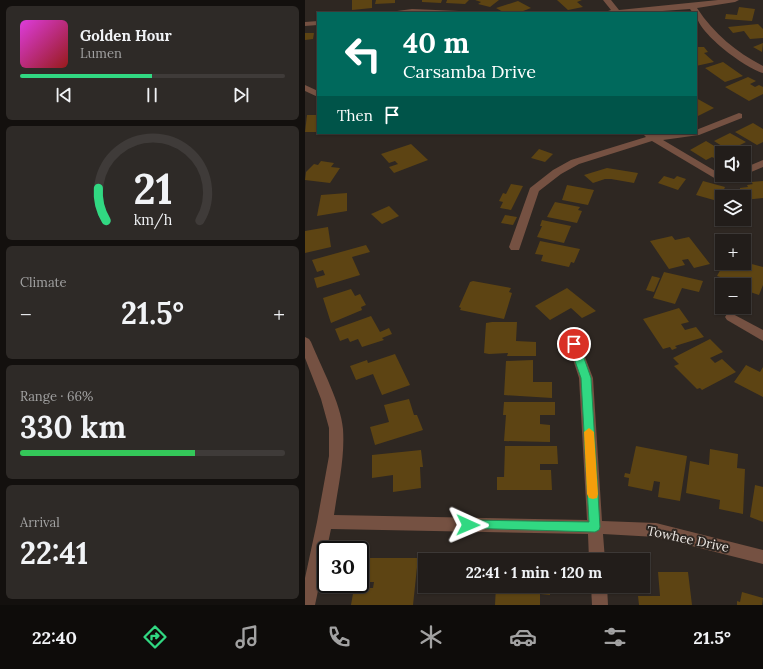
<!DOCTYPE html>
<meta charset="utf-8">
<style>
:root{--surface:#221d1a;--page:#2e2a27;--text:#f1f3f6;--muted:#a2a2a2;--line:#3f3b39;--accent:#31d882}
body{margin:0;font-family:Lora,serif;background:var(--page);color:var(--text);height:100vh;display:flex;flex-direction:column;font-size:15px;white-space:nowrap}
*{box-sizing:border-box;margin:0}
p{font-size:13px;color:var(--muted)}
.icon{flex:none;width:22px;height:22px;fill:none;stroke:currentColor;stroke-width:2;stroke-linecap:round;stroke-linejoin:round}
.map{position:relative;flex:1;overflow:hidden}
.sheet{display:flex;flex-direction:column;gap:6px;padding:6px;background:#13100e;width:305px}
.sheet>*{flex:none}
.banner{position:absolute;left:12px;top:12px;width:380px;height:122px;border-radius:0px;box-shadow:0 1px 3px #0004,0 0 0 1px var(--line);background:#00695c;color:#fff;overflow:hidden}
.controls{position:absolute;left:410px;top:146px;display:grid;gap:8px}
.controls a{display:grid;place-items:center;width:36px;height:36px;border-radius:0px;background:var(--surface);box-shadow:0 1px 3px #0004,0 0 0 1px var(--line);font-size:20px}
.speed{position:absolute;left:12px;top:541px;display:flex;gap:8px;font-size:20px;font-weight:700;text-align:center}
.speed>*{display:grid;place-content:center;width:52px;height:52px;border-radius:50%;background:var(--surface);box-shadow:0 1px 3px #0004,0 0 0 1px var(--line);line-height:1}
.speed .limit{border:2px solid #111;border-radius:6px;background:#fff;color:#111}
.pin{position:absolute;display:grid;place-items:center;width:34px;height:34px;color:#fff;margin:-17px;border:2px solid #fff;border-radius:50%;box-shadow:0 1px 4px #0007}
.me{position:absolute;width:44px;margin:-22px;rotate:91deg;stroke-linejoin:round;filter:drop-shadow(0 0 3px #0008)}
.turn{display:flex;align-items:center;gap:14px;height:84px;padding:0 20px;font-size:18px}
.turn .icon{width:52px;height:52px;stroke-width:2.5}
.turn b{display:block;font-size:28px;line-height:34px}
.then{display:flex;align-items:center;height:38px;padding:0 20px;background:#0003;gap:8px;font-size:15px}
.big{font-size:30px;font-weight:700;line-height:1.1}
.sheet .tile{flex:1;display:flex;flex-direction:column;justify-content:center;gap:6px;min-width:0;padding:0 14px;border-radius:6px;background:var(--page)}
.sheet .dial{align-items:center;gap:0}
.dial svg{height:104px;overflow:visible;fill:none;stroke:var(--line);stroke-width:7;stroke-linecap:round;text-anchor:middle}
.dial text{fill:var(--text);stroke:none}
.song{display:flex;align-items:center;gap:12px}
.cover{width:48px;height:48px;border-radius:6px;background:linear-gradient(135deg,hsl(300 70% 55%),hsl(0 70% 35%))}
.played{height:4px;border-radius:2px;background:linear-gradient(90deg,var(--accent) 50%,var(--line) 50%)}
.keys{display:flex;justify-content:space-around;direction:ltr}
.heat{display:flex;justify-content:space-between;align-items:center;font-size:22px;direction:ltr}
.charge{height:6px;border-radius:3px;background:linear-gradient(90deg,#34c759 66%,var(--line) 0)}
.trip{position:absolute;left:113px;top:553px;width:232px;height:40px;border-radius:0px;background:var(--surface);box-shadow:0 1px 3px #0004,0 0 0 1px var(--line);font-weight:700;line-height:40px;text-align:center}
.menu{display:flex;height:64px;justify-content:space-around;align-items:center;background:#0e0c0a;color:var(--muted)}
.menu .icon{width:28px;height:28px}
.menu .selected{color:var(--accent)}
.menu b{font-size:18px;color:var(--text)}
main{display:flex;flex:1;min-height:0}
.map>svg:first-child{display:block}
.building{fill:#5d4413}
.lines{fill:none;stroke-linecap:round;stroke-linejoin:round}
.minor{fill:#755142;fill-rule:evenodd}
.route{fill:#31d882;stroke:#208c54}
.slow{fill:#f59e0b}
.labels{text-anchor:middle;dominant-baseline:central;stroke-width:4;stroke-linejoin:round;paint-order:stroke}
.near-street-label{font-size:13px;fill:#ebe6e2;stroke:#2e2722}
</style>
<main>
<section class="sheet">
<div class="tile">
<div class="song"><i class="cover"></i><div><b>Golden Hour</b><p>Lumen</p></div></div>
<div class="played"></div>
<div class="keys"><svg class="icon" aria-label="previous" viewBox="0 0 24 24"><path d="M18 5L8 12l10 7zM5 5v14"/></svg><svg class="icon" aria-label="pause" viewBox="0 0 24 24"><path d="M8 5v14M16 5v14"/></svg><svg class="icon" aria-label="next" viewBox="0 0 24 24"><path d="M6 5l10 7-10 7zM19 5v14"/></svg></div>
</div>
<div class="tile dial"><svg viewBox="0 0 100 80">
<path d="M14 69A42 42 0 1 1 86 69"/>
<path d="M14 69A42 42 0 0 1 8 44" stroke="#31d882"/>
<text x="50" y="56" font-size="32" font-weight="700">21</text>
<text x="50" y="72" font-size="11">km/h</text>
</svg></div>
<div class="tile"><p>Climate</p>
<div class="heat"><a>−</a><b class="big">21.5°</b><a>+</a></div>
</div>
<div class="tile"><p>Range · 66%</p><b class="big">330 km</b><div class="charge"></div></div>
<div class="tile"><p>Arrival</p><b class="big">22:41</b></div>
</section>
<div class="map">
<svg width="458" height="605" viewBox="0 0 458 605">
<rect width="100%" height="100%" fill="#2e2722"/>
<!-- building -->
<g class="building">
<path d="M47,0H67V8L47,10Z"/>
<path d="M71,0H90V3L70,4Z"/>
<path d="M117,0H137L136,3L117,2Z"/>
<path d="M142,0H164L160,4L141,3Z"/>
<path d="M170,0H194L185,7L173,4L176,2Z"/>
<path d="M252,0H277L272,2L278,7L263,10Z"/>
<path d="M213,1L226,8L213,13H200L191,8Z"/>
<path d="M434,7L450,9L447,21L420,19L421,14L432,15Z"/>
<path d="M453,24L458,29V38L445,39L439,31L428,33L423,27Z"/>
<path d="M0,33H9L8,39L0,40Z"/>
<path d="M458,43L457,52L448,47Z"/>
<path d="M391,47H399L403,52L399,53L409,62L391,66Z"/>
<path d="M418,62L438,76L420,82L400,68Z"/>
<path d="M443,77L451,81L445,84L450,87L454,85L458,87V94L444,101L420,87Z"/>
<path d="M391,98L409,108L391,117Z"/>
<path d="M2,115H13V132H0Z"/>
<path d="M448,123L458,129V142L452,145L430,132Z"/>
<path d="M425,133L441,142L435,145L438,147L432,150L436,152L428,153L409,141Z"/>
<path d="M401,141L421,153H417V156L411,159L407,157L401,160L385,150Z"/>
<path d="M106,144L123,160L89,173L84,167L93,164L90,161L84,163L76,154Z"/>
<path d="M234,149L248,154L240,162L226,158Z"/>
<path d="M16,161L29,163L26,167L35,168L25,183L0,180L1,172L9,164L13,165Z"/>
<path d="M302,168L333,173L329,183L306,179H300L288,183L279,175Z"/>
<path d="M359,176L369,179L372,176L381,179L373,190L353,183Z"/>
<path d="M398,181L420,187L417,194L420,195L416,202L391,195Z"/>
<path d="M458,181V198L439,200V197H432L429,192L435,191V188L443,187L442,185L448,184L446,182Z"/>
<path d="M206,184L218,186L206,210L195,208L198,202L194,201L198,193L201,194Z"/>
<path d="M262,185L289,190L283,205L257,200Z"/>
<path d="M42,193V211L12,216L16,195Z"/>
<path d="M250,202L275,207L273,210L277,211L272,223L242,217Z"/>
<path d="M84,206L94,216L77,224L66,214Z"/>
<path d="M200,215L212,217L208,225L196,223Z"/>
<path d="M237,220L266,226L259,243L232,237L237,226H235Z"/>
<path d="M23,227L26,247L0,253V231Z"/>
<path d="M367,236L370,240L384,237L405,264L389,268L383,259L377,260L380,265L364,269L345,241Z"/>
<path d="M235,241L275,249L269,263L266,262L264,267L236,261L238,255L230,254Z"/>
<path d="M61,245L65,252L47,257L55,275L12,288L9,278L20,275L18,270L12,272L7,260Z"/>
<path d="M439,262L458,267V285L454,295L439,290V285L412,276L419,263Z"/>
<path d="M359,272L398,281L394,292L377,288L370,304L348,298Z"/>
<path d="M347,276L355,278L349,292L341,290Z"/>
<path d="M168,281L206,288L204,292L207,293L199,319L155,310L156,308L154,307L165,282Z"/>
<path d="M262,288L291,311L277,318L266,308L245,320L230,306Z"/>
<path d="M46,289L50,296L55,294L61,305L56,307L57,310L26,323L18,298Z"/>
<path d="M374,308L384,322L376,324L380,330L391,327L399,337L370,346L372,348L367,350L365,347L358,349L338,319Z"/>
<path d="M66,316L75,332L84,328L87,334L77,338L79,340L57,347L53,339L45,342L43,338L35,341L30,329Z"/>
<path d="M187,322H212L211,341L231,342V356H202L203,353L184,354L179,353L181,323Z"/>
<path d="M405,339L418,352L405,358L410,363L417,359L431,372L397,390L395,388L392,389L369,366L374,364L368,358Z"/>
<path d="M90,354L105,385L77,395L68,374L51,380L45,366L62,360L63,363Z"/>
<path d="M228,360V382H247V398L199,395L201,361Z"/>
<path d="M441,365L455,372L458,367V397L429,382Z"/>
<path d="M104,399L109,415H112L118,430L70,445L65,427L84,422L79,405Z"/>
<path d="M199,402H250V415H235V424L245,425V442L199,441L201,415H198Z"/>
<path d="M200,446H252L253,464H235V470H246L247,490H192V477H199Z"/>
<path d="M331,446L382,456L375,501L353,497L355,482L349,481L347,491L323,486L324,478L319,477L320,473L325,474Z"/>
<path d="M405,449L433,454L432,468L440,469L438,514L414,509L415,500L381,493L385,461L404,465Z"/>
<path d="M116,450L118,467H115L116,488L88,492V475L67,478V455Z"/>
<path d="M450,485L458,487V522L445,517Z"/>
<path d="M60,558H113L108,605H46L49,588H68L69,582H56Z"/>
<path d="M353,572H383L387,605H334L333,596H355Z"/>
<path d="M191,586H244L245,595L235,594V605H190Z"/>
<path d="M437,592L458,598L457,605H432V601L435,602Z"/>
</g>
<g class="lines">
<!-- minor -->
<g class="minor">
<path d="M298,0H306L314,10L413,0H434L430,2L392,8C409,34 431,52 458,66V73C440,68 391,32 391,13H388L385,9L330,13H297L306,10Z"/>
<path d="M107,9L154,11L158,13H88L92,11Z"/>
<path d="M13,21V25L0,26V22Z"/>
<path d="M0,85L13,91V97L0,91Z"/>
<path d="M434,113L437,114V118L394,135L358,140L417,175H438L437,177L420,183L416,182L347,141L274,164L256,174L234,191L214,250H206L204,247L225,188L248,170L266,160L341,137L337,133H348L350,135L391,133V130Z"/>
<path d="M458,160V167L439,175V168Z"/>
<path d="M426,313L458,330V341L422,320L420,317L422,314Z"/>
<path d="M0,337L4,339L6,342C16,367 36,403 38,429C40,458 33,487 29,515L282,520L274,378L263,344L265,341H273L275,344L288,378L297,521L351,523L458,550V564L351,537L298,534L300,560H284L283,534L26,529L10,605H0V578L12,522L24,456V428L16,399L0,358Z"/>
<path d="M286,586H302L303,605H287Z"/>
</g>
</g>
<!-- route -->
<path class="route" d="M269,341L274,344L286,378L295,527L294,530L290,532L159,528L157,525L159,521L163,520L284,522L276,378L264,344Z"/>
<!-- slow -->
<path class="slow" d="M284,428L289,432L293,494L292,498L288,499L284,498L282,494L279,432Z"/>
<g class="labels">
<!-- near-street labels -->
<g class="near-street-label">
<text transform="translate(383 539) rotate(12)">Towhee Drive</text>
</g>
</g>
</svg>
<div class="controls">
<a><svg class="icon" aria-label="sound" viewBox="0 0 24 24"><path d="M4 9h4l5-4v14l-5-4H4zM17 9q2 3 0 6"/></svg></a>
<a><svg class="icon" aria-label="layers" viewBox="0 0 24 24"><path d="M12 4l9 5-9 5-9-5zM3 14l9 5 9-5"/></svg></a>
<a>+</a>
<a>−</a>
</div>
<div class="speed"><div class="limit">30</div></div>
<div class="pin" style="left:269px;top:344px;background:#d93025"><svg class="icon" aria-label="arrive" viewBox="0 0 24 24"><path d="M6 21V4h12l-3 4 3 4H6"/></svg></div>
<svg class="me" style="left:163px;top:525px" viewBox="-20 -20 40 40"><path d="M0-17L14 15 0 8-14 15z" fill="#31d882" stroke="#fff" stroke-width="4"/></svg>
<div class="trip">22:41 · 1 min · 120 m</div>
<div class="banner">
<div class="turn"><svg class="icon" aria-label="left" viewBox="0 0 24 24"><path d="M17 20v-9H6M10 6l-5 5 5 5"/></svg><div><b>40 m</b>Carsamba Drive</div></div>
<div class="then">Then<svg class="icon" aria-label="arrive" viewBox="0 0 24 24"><path d="M6 21V4h12l-3 4 3 4H6"/></svg></div>
</div>
</div>
</main>
<nav class="menu">
<b>22:40</b>
<svg class="icon selected" aria-label="directions" viewBox="0 0 24 24"><path d="M12 3l9 9-9 9-9-9zM9 14v-3h6M13 9l2 2-2 2"/></svg>
<svg class="icon" aria-label="music" viewBox="0 0 24 24"><path d="M9 18V5l10-2v13"/><circle cx="6" cy="18" r="3"/><circle cx="16" cy="16" r="3"/></svg>
<svg class="icon" aria-label="phone" viewBox="0 0 24 24"><path d="M5 4h4l2 5-3 2q2 4 5 5l2-3 5 2v4C11 20 4 13 5 4z"/></svg>
<svg class="icon" aria-label="climate" viewBox="0 0 24 24"><path d="M12 3v18M4 7l16 10M4 17L20 7"/></svg>
<svg class="icon" aria-label="car" viewBox="0 0 24 24"><path d="M5 17H2v-5l4-1 3-4h7l3 4 3 1v5h-3M9 17h6M6 11h13"/><circle cx="7" cy="17" r="2"/><circle cx="17" cy="17" r="2"/></svg>
<svg class="icon" aria-label="filters" viewBox="0 0 24 24"><path d="M4 7h16M4 17h16"/><circle cx="9" cy="7" r="2"/><circle cx="15" cy="17" r="2"/></svg>
<b>21.5°</b>
</nav>
